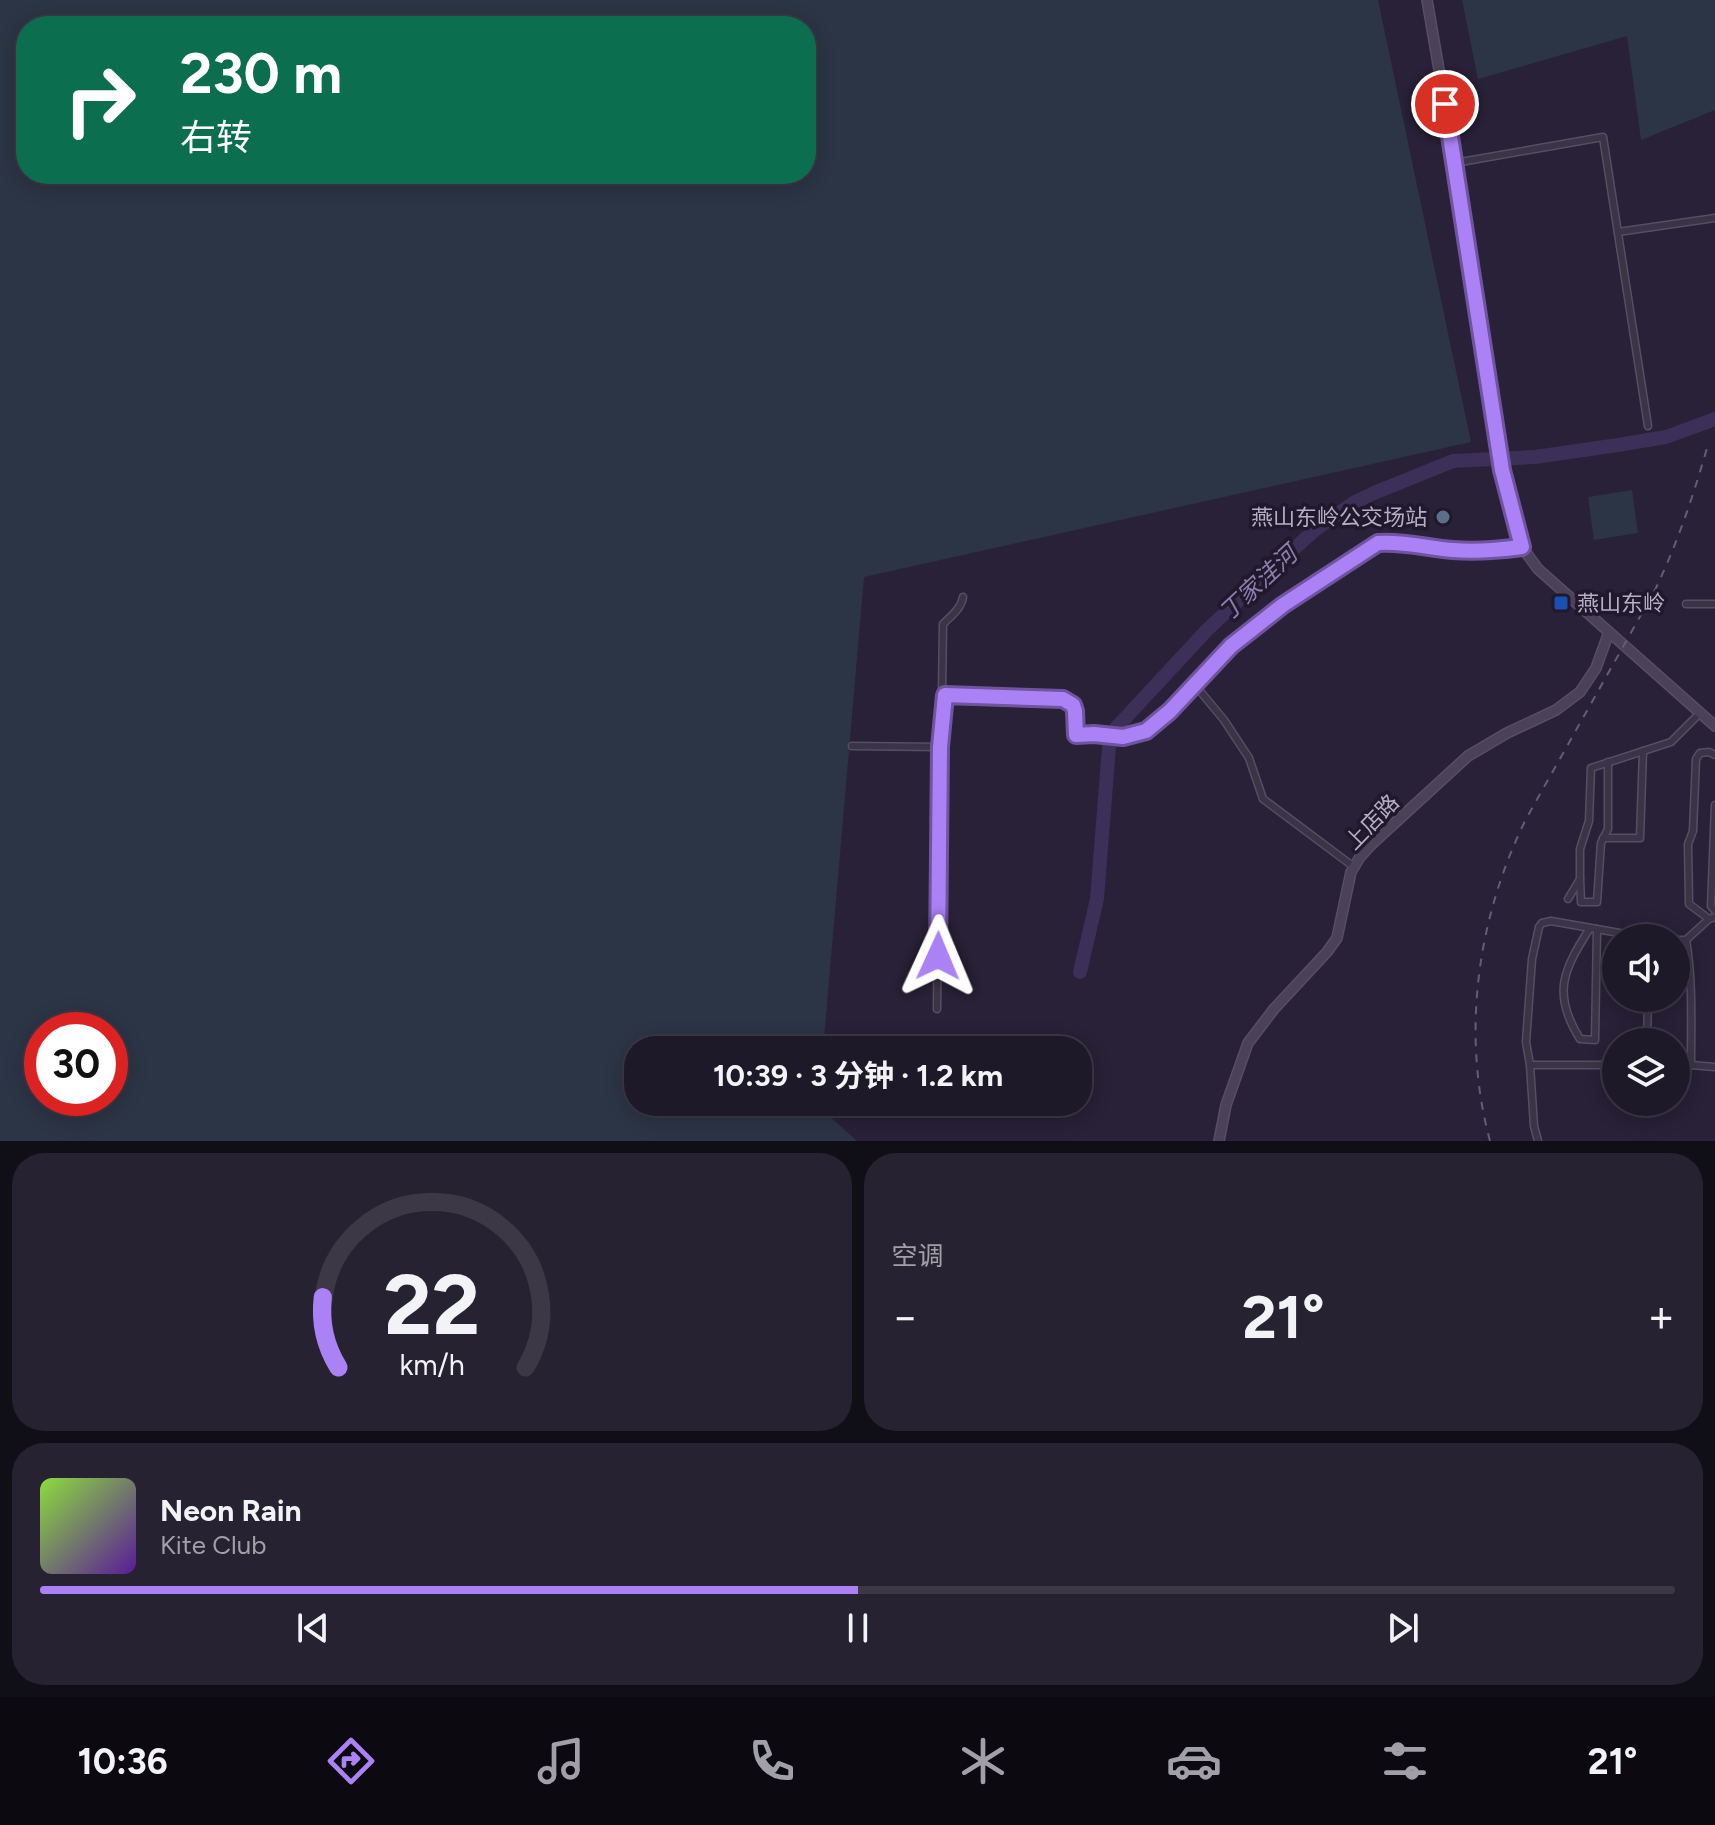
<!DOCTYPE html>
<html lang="zh">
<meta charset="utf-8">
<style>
:root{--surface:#1e1929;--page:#262231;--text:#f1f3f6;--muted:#a1a0a8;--line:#3c3846;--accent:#ab82f5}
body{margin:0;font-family:Figtree,"Noto Sans SC",sans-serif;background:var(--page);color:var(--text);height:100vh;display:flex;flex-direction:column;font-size:30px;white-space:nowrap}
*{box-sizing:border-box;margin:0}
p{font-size:26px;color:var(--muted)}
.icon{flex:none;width:44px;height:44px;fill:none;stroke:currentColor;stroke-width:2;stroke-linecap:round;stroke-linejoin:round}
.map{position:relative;height:1141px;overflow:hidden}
.side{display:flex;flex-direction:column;gap:12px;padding:12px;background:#100e17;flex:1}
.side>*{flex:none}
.guide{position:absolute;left:16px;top:16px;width:800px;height:168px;border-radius:32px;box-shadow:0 4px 20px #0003,0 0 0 2px var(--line);background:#0b6e4f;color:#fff;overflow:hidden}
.buttons{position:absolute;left:1602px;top:924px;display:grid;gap:16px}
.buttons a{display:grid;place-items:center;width:88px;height:88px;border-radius:50%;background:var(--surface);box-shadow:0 4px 20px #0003,0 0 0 2px var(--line);font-size:40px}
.speed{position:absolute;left:24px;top:1012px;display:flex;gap:16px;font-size:40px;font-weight:700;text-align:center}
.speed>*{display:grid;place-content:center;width:104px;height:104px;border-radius:50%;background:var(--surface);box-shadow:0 4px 20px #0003,0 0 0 2px var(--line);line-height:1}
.speed .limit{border:12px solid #d22;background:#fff;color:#111}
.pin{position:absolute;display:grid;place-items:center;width:68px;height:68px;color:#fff;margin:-34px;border:4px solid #fff;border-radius:50%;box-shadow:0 2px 8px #0007}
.me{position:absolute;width:88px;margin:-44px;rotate:1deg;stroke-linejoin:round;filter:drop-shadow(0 0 6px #0008)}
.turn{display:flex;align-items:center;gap:28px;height:168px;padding:0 32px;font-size:36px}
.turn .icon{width:104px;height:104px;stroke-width:2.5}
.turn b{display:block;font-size:56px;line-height:68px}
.big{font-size:60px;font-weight:700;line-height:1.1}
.side .card{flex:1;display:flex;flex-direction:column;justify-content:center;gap:12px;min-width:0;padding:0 28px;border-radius:32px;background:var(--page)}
.side .dial{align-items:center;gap:0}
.dial svg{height:208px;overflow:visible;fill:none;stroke:var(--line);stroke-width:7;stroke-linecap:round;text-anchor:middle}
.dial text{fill:var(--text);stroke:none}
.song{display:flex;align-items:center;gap:24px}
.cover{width:96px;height:96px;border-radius:12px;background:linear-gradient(135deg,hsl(90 70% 55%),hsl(270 70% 35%))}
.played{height:8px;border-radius:4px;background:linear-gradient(90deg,var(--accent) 50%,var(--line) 50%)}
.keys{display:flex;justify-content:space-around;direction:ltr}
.heat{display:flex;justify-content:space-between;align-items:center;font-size:44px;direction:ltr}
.side .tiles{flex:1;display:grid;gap:12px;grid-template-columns:1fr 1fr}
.card:last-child{grid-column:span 2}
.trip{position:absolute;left:624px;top:1036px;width:468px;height:80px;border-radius:32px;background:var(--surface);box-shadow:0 4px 20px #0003,0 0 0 2px var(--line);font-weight:700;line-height:80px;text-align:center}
.tabs{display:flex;height:128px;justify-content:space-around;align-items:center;background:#0c0a10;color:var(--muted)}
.tabs .icon{width:56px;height:56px}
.tabs .current{color:var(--accent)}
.tabs b{font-size:36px;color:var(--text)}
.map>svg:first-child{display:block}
.green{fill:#2c3545;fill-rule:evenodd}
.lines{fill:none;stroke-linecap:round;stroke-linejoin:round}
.river{stroke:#3c2f58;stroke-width:14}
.street-casing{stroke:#564e62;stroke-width:9}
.secondary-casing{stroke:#564e62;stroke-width:12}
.street{stroke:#3a3447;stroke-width:6}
.secondary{stroke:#4b425a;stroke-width:9}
.rail{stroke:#655d76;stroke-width:2;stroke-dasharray:8 8;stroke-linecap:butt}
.route-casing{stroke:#6f549f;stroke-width:20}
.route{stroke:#ab82f5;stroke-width:14}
.service-dot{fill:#5c6f8a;stroke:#20192c;stroke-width:3}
.transit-dot{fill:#1a4fb4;stroke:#20192c;stroke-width:3}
.labels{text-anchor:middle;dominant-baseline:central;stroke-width:7;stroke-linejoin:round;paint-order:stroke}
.poi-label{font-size:22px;fill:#b6aec4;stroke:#20192c;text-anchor:end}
.street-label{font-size:22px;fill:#b6aec4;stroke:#20192c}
.water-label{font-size:24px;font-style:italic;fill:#8e7eb1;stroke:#20192c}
</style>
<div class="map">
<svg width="1715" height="1141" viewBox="0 0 1715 1141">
<rect width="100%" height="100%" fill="#282137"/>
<!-- green -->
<g class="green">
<path d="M0,0H1378L1471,442L864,577L823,1050H638V1102H818V1106L857,1141H0ZM26,26H806V174H26ZM42,1030H110V1098H42Z"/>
<path d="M1462,0H1715V110L1641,140L1627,36L1478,79Z"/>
<path d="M1632,490L1638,533L1594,540L1588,497Z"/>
</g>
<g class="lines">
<!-- river -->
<path class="river" d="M1080,972L1097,899L1109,747L1116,728L1207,630L1296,547L1316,529L1355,502L1374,493L1453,461L1535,457L1618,445L1666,437L1715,419"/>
<defs>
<g id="street">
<path d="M1455,163L1603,137L1648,426"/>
<path d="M1618,232L1715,218"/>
<path d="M1686,604H1715"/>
<path d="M1195,685L1224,720L1249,758L1263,799L1354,867"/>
<path d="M852,746L940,747"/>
<path d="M1715,805L1711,906L1715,911"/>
<path d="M1603,838H1640L1643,751"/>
<path d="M1580,879L1581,902H1597L1601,843L1608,829V762"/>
<path d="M1568,899L1580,879V849L1589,821L1591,768L1671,742L1700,713"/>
<path d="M1709,919L1689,904L1688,844L1693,831L1696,759L1700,753L1709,752L1715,755"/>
<path d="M1590,928C1564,969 1551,993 1580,1039L1595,1040L1597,929"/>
<path d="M1676,940H1686L1709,919L1715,917"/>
<path d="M1686,940C1693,981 1691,1023 1691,1065"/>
<path d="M937,1009L940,747L945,695L942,692L943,624C951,616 961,609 963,597"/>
<path d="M1647,1042L1648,998"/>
<path d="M1530,1065H1616"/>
<path d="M1676,1066L1691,1065L1715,1067"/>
<path d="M1538,1141L1534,1126L1530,1065L1526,1042L1532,959L1539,927L1542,923L1551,921L1648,938"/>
</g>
<g id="secondary">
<path d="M1427,0L1455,163L1502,470L1522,547L1538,569L1715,726"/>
<path d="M945,695L1063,699L1073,705L1076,735L1123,737L1146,731L1170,711L1231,646L1283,605L1378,543L1408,544L1453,550L1487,551L1522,547"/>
<path d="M1219,1141L1226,1105L1248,1043L1274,1009L1327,952L1337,938L1351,872L1360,857L1373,843L1468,756L1507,733L1556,710L1580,692L1596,668L1609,632"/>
</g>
</defs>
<!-- street casing -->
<use href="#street" class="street-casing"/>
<!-- secondary casing -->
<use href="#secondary" class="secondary-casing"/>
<!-- street -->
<use href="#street" class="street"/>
<!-- secondary -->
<use href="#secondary" class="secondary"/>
<!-- rail -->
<path class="rail" d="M1490,1141C1461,1034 1477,918 1526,819L1655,590C1677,544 1693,497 1707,448"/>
</g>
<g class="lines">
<defs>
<path id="route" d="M938,956L940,747L945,695L1063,699L1073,705L1075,711L1076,735L1094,734L1123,737L1146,731L1170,711L1231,646L1283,605L1378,543C1403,541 1428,548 1453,550C1476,552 1499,550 1522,547L1502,470L1445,104"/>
</defs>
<!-- route casing -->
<use href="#route" class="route-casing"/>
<!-- route -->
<use href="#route" class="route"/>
</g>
<!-- markers -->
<circle class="service-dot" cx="1443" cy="517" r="8"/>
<rect class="transit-dot" x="1553" y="595" width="16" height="16" rx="4"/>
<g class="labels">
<!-- poi labels -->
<g class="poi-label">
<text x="1427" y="517">燕山东岭公交场站</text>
<text x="1577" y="603" text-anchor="start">燕山东岭</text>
</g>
<!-- street labels -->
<g class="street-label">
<text transform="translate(1372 822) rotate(-46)">上店路</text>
</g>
<!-- water labels -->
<g class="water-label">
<text transform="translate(1258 583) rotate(-43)">丁家洼河</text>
</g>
</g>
</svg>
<div class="buttons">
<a><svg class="icon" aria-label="sound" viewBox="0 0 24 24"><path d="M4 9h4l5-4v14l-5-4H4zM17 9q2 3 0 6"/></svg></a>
<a><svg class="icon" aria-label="layers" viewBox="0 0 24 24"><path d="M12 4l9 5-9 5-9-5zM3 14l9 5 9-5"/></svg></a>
</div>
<div class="speed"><div class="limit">30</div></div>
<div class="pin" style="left:1445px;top:104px;background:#d93025"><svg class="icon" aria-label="arrive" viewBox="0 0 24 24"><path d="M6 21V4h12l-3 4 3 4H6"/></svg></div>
<svg class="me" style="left:938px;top:956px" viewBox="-20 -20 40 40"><path d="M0-17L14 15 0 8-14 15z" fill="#ab82f5" stroke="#fff" stroke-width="4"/></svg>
<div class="trip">10:39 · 3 分钟 · 1.2 km</div>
<div class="guide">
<div class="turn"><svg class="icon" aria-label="right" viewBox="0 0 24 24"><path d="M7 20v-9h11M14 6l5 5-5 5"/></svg><div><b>230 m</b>右转</div></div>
</div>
</div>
<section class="side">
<div class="tiles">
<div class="card dial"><svg viewBox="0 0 100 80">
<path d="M14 69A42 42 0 1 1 86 69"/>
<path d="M14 69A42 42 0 0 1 8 42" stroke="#ab82f5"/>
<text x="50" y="56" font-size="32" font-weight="700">22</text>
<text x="50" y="72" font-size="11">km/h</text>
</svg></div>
<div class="card"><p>空调</p>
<div class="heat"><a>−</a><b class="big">21°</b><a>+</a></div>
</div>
<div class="card">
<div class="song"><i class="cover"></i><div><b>Neon Rain</b><p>Kite Club</p></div></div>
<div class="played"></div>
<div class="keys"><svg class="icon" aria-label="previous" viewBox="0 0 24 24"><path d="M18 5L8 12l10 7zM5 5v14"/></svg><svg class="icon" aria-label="pause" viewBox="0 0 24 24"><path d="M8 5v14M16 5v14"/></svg><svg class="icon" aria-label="next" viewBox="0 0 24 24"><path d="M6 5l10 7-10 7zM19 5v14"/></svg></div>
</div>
</div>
</section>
<nav class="tabs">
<b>10:36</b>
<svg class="icon current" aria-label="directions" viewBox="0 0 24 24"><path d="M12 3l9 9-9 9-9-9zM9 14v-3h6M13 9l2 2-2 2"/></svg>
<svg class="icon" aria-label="music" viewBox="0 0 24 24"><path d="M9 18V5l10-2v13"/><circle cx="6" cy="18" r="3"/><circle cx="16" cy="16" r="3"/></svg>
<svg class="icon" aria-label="phone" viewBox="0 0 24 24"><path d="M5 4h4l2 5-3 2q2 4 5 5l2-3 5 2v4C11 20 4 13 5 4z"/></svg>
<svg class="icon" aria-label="climate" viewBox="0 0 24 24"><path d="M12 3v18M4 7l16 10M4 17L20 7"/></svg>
<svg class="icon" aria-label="car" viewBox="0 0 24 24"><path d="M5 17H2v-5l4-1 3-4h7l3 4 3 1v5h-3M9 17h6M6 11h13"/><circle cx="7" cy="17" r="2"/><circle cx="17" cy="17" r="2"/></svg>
<svg class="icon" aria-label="filters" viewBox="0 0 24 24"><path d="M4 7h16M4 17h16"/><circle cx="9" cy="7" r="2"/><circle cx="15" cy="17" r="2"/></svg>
<b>21°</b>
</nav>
